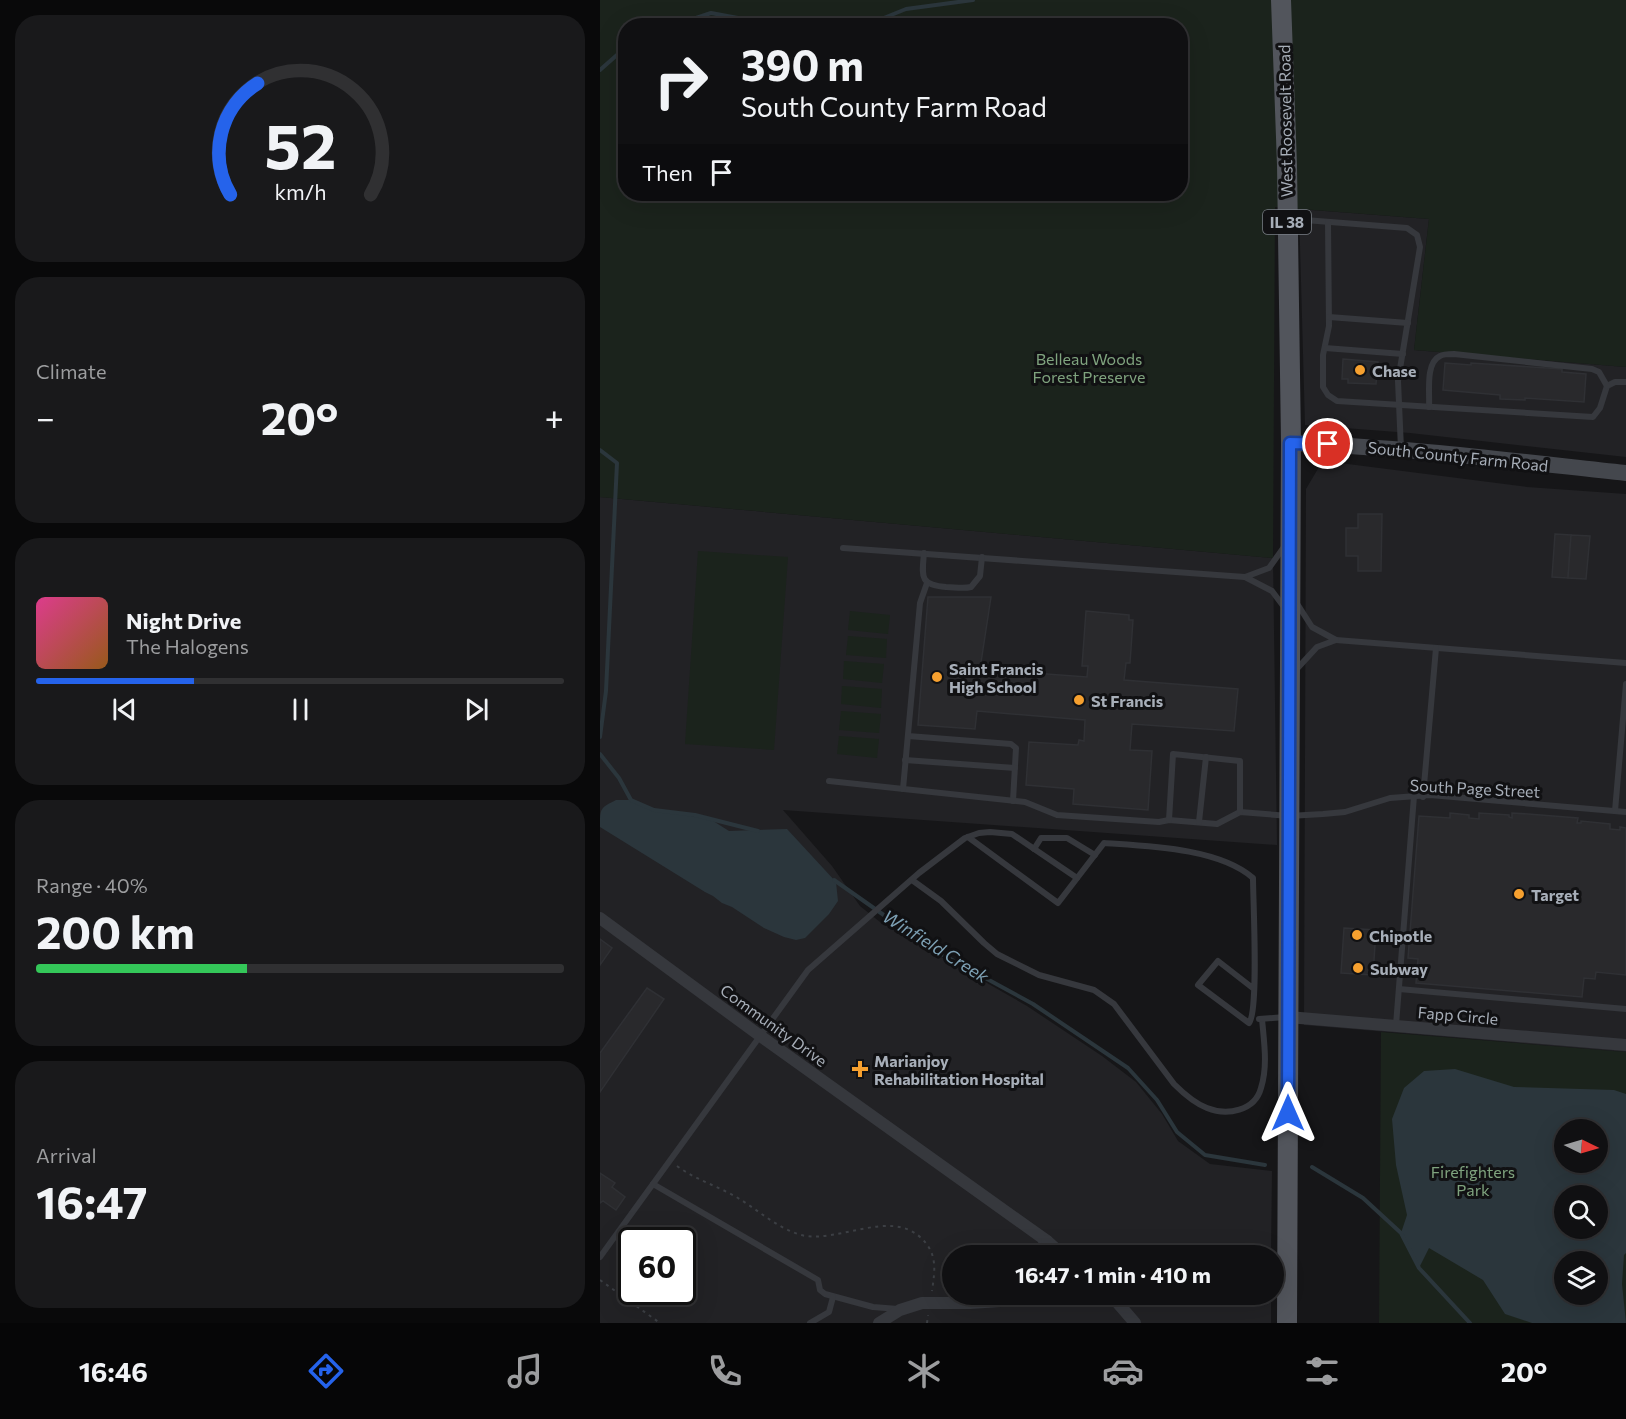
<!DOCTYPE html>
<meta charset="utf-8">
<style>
:root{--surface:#101012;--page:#19191b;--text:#f1f3f6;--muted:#9c9d9f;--line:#303032;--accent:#2563eb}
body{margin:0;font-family:Commissioner,sans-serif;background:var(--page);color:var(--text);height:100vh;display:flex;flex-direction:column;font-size:22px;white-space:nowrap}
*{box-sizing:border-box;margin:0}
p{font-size:20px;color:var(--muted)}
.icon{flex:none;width:33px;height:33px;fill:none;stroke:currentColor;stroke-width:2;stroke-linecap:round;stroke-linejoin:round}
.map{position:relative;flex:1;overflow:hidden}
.sheet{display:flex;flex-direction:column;gap:15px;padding:15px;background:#09090a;width:600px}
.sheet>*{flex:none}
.top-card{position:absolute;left:18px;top:18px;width:570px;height:183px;border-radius:24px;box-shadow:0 6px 24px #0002,0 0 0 2px var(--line);background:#101012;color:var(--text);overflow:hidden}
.needle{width:39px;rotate:95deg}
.fabs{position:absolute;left:954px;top:1119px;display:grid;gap:12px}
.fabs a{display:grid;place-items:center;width:54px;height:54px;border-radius:50%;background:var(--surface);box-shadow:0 6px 24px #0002,0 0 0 2px var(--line);font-size:30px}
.speed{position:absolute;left:18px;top:1227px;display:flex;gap:12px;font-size:30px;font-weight:700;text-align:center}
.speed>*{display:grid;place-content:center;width:78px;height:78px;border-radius:50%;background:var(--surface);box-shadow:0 6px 24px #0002,0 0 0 2px var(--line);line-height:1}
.speed .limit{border:3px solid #111;border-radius:9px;background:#fff;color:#111}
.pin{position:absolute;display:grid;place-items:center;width:51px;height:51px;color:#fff;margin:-26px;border:3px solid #fff;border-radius:50%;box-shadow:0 2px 6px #0007}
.me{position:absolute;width:66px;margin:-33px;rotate:0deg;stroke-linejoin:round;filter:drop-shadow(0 0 4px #0008)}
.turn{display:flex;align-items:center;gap:21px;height:126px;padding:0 24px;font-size:27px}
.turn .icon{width:78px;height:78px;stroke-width:2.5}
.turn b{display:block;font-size:42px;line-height:51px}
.then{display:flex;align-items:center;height:57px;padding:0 24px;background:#0003;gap:12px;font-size:22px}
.big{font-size:45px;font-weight:700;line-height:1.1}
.sheet .widget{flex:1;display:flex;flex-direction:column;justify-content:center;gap:9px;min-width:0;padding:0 21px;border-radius:24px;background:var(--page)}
.sheet .dial{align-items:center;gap:0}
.dial svg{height:156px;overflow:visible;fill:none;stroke:var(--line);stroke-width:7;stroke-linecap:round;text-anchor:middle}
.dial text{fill:var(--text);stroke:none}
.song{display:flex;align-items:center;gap:18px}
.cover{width:72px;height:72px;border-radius:9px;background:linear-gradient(135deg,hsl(330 70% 55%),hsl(30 70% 35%))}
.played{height:6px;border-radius:3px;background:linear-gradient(90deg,var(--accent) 30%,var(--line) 30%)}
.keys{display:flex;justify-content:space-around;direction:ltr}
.heat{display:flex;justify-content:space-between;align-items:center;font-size:33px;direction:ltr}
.charge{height:9px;border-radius:4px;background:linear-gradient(90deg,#34c759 40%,var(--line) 0)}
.trip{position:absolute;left:342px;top:1245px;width:342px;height:60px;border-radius:30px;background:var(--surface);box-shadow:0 6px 24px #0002,0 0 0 2px var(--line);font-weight:700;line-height:60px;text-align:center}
.dock{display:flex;height:96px;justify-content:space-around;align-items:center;background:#060607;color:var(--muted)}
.dock .icon{width:42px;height:42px}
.dock .current{color:var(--accent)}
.dock b{font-size:27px;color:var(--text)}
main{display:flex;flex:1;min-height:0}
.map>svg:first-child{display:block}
.built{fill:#222225;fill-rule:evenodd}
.green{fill:#1b231c;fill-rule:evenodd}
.water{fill:#2b363c;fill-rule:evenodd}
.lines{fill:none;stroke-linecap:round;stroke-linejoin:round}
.stream{stroke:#2b363c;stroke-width:4}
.building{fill:#29292c;stroke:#2f3034;stroke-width:1.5}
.path{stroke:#3c3f44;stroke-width:2;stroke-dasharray:3 4.5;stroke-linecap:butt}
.service{stroke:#36383d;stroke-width:6}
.minor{stroke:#36383d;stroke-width:12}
.secondary{stroke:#44474d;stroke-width:16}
.primary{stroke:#52555c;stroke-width:20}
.route-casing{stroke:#184099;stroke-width:15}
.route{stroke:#2563eb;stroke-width:10}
.poi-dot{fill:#f6a02f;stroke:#111113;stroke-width:2}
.labels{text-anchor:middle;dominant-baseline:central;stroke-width:6;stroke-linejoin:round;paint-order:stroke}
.shield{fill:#111113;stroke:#7a7f86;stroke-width:1.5}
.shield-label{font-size:15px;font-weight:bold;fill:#a7aeb8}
.street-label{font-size:16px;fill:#a7aeb8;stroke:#111113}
.park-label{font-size:16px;fill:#7fa37e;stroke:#111113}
.poi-label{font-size:16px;font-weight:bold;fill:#a7aeb8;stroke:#111113;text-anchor:start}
.water-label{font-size:18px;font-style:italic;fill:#7da0b4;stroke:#111113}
</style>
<main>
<section class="sheet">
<div class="widget dial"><svg viewBox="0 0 100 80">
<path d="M14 69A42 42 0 1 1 86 69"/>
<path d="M14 69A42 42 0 0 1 28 12" stroke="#2563eb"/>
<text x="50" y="56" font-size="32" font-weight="700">52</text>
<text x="50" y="72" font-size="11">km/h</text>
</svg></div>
<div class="widget"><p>Climate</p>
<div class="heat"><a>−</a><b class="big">20°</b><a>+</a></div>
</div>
<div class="widget">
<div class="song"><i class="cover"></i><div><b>Night Drive</b><p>The Halogens</p></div></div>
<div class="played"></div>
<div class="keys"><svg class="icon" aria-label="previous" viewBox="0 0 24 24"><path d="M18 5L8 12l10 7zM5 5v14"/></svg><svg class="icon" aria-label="pause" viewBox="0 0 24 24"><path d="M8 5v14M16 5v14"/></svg><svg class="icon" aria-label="next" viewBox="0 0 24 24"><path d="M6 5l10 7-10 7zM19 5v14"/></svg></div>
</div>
<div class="widget"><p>Range · 40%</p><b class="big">200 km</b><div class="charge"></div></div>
<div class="widget"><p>Arrival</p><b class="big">16:47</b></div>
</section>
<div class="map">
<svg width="1026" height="1323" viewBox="0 0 1026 1323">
<rect width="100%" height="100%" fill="#161618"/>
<!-- built -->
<g class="built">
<path d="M699,209L829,219L814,350L1026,367V457L810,433L705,425Z"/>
<path d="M740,463L927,487L1026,494V1052L704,1025L706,489L719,467Z"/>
<path d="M0,497L673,558L677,845L183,810L232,866L260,906L280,922L427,1006L502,1056L536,1082L562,1114L578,1141L610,1164L672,1171L671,1255L352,1256V1294L671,1295V1323H0ZM32,1240H82V1292H32Z"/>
</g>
<!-- green -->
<g class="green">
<path d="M0,0H1026V367L814,350L829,219L675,207L673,558L0,497ZM26,26H580V194H26Z"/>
<path d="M98,551L188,557L174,750L85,744Z"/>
<path d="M250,611L290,615L288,634L248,630Z"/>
<path d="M248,636L287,639L286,658L246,655Z"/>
<path d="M244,661L284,664L282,683L243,679Z"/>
<path d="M242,686L282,689L281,708L241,704Z"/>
<path d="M241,711L281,714L279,733L239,730Z"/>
<path d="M239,736L279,739L277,758L237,754Z"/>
<path d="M781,1032L1026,1052V1323H779ZM964,1130H998V1162H964ZM964,1196H998V1228H964ZM964,1262H998V1294H964Z"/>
</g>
<!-- water -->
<g class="water">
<path d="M16,800H31L54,810L110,819L129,831L187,829L236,882L238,901L229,914L205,938L196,940L184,937L164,928L132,907L122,903L113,896L105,892L0,827C0,808 0,808 16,800Z"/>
<path d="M855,1069L914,1087L1014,1090L1026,1094V1253L1024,1255L1022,1284L1026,1323H932L905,1314L883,1280L829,1248L819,1268L801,1233L807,1215L796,1165L792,1119L804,1088L824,1071ZM964,1130H998V1162H964ZM964,1196H998V1228H964ZM964,1262H998V1294H964Z"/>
</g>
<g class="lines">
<!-- stream -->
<g class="stream">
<path d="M72,26L111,13L181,26"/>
<path d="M264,26L306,9L373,0"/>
<path d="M0,70L26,47"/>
<path d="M0,450L17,463L6,691L0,737"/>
<path d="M0,754L19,778L31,800L54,810L95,815L158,831"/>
<path d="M234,880L332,949L433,1004L528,1068L557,1100L577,1132L605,1155L665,1165"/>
<path d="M712,1167L763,1198L801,1233L819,1268L870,1323"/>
</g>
</g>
<!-- building -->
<g class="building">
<path d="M743,359L778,362L776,384L748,383V379H742Z"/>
<path d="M845,363L871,365V363L962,369V372L986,374L984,402L925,398V400L900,399V395L843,390Z"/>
<path d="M758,514H782L781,571H758V556H746V528H758Z"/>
<path d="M955,534L971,535L968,578L952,577Z"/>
<path d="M971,535L990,536L986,579L968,578Z"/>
<path d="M328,597H391L380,669L487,677L488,666H482L486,611L529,615V620H533L530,663H526L524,680L638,689L634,731L532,724L530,750L552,751L548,810L473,804L474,789L426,785L429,742L478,745L479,740L484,741L485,720L377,711L375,729L318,725Z"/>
<path d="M850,813L869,815V818L879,819V813L909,815V817L912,818V813L928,814L978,818L977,823H981V821L1010,824V829L1020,830V827L1026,828V975L996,972L995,979L984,978L982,997L816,983L818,959L808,958L819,816L850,818Z"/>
<path d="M744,928L776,930L773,975L741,973Z"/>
<path d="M0,939L12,948L0,965Z"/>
<path d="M47,988L64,999L0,1092V1053Z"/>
<path d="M0,1173L15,1183L12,1187L25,1197L16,1210L3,1201L0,1203Z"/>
</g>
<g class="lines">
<!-- path -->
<g class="path">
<path d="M77,1166C96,1180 118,1186 138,1198C158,1210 177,1228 201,1235C237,1244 289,1209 320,1237C338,1253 335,1270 332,1291"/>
<path d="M0,1280L60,1323"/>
<path d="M327,1323L328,1315"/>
</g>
<!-- service -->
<g class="service">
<path d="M692,219L807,228L817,235L820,247L798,381L801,449"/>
<path d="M728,222L729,326L723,355V387L728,395L737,401L993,417L1000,408L1007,386L1015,382H1026"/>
<path d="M729,317L808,323"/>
<path d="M725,348L803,354"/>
<path d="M829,407C830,393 825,363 840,356C843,354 849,354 854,354L992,369L999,372L1007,386"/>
<path d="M684,547L669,568L645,577L672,591L684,607"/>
<path d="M243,548L645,577"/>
<path d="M324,553C322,576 319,585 346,587C354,587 363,589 371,587L380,576L382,557"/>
<path d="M736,640L1026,663"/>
<path d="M694,672L717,647L736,640L712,627L696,602"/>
<path d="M308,736L411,744L416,748L413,801"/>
<path d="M305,760L415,768"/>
<path d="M229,781L425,802L457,815L559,822L569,820L617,824L640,812L689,816L723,814L745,812L790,798L830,795L1026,812"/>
<path d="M303,789L320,603L327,583"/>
<path d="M823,797L836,648"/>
<path d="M1015,811L1026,684"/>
<path d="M569,820L573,754L640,761V812"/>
<path d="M599,822L606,757"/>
<path d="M368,837L458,903L504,843C547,846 619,848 653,878C653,901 659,1011 649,1023L598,985L618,961L654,989"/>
<path d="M434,849L441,838H467L495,855"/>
<path d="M312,880L341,901L384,943L397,954L439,975L494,990L514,1004L574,1084C583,1093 594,1103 607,1108C627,1116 655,1111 661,1088C668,1066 664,1042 662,1019"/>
<path d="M799,989L1026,1009"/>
<path d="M659,1019L685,1017"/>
<path d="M796,1025L814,796"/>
<path d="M53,1184L218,1280L220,1290L225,1294L273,1307L298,1309"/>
<path d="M0,1257L208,970L319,873L365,838L379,833L390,832L412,834L477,878"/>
<path d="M210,1323L229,1312L233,1297"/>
</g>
<!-- minor -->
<g class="minor">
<path d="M0,918L159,1035L447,1241L435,1256"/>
<path d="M688,1017L1026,1045"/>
<path d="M447,1241L464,1256"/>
<path d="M510,1294L535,1323"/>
<path d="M279,1323L300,1310L322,1303H370L400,1301L405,1294"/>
</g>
<!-- secondary -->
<path class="secondary" d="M691,443C803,447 914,461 1026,473"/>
<!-- primary -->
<path class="primary" d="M681,0L687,165L691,443L687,1323"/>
</g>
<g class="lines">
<defs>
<path id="route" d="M688,1113L690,443L728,444"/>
</defs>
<!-- route casing -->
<use href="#route" class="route-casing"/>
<!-- route -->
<use href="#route" class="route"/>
</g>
<!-- markers -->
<g class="poi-dot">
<circle cx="760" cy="370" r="6"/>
<circle cx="337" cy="677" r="6"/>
<circle cx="479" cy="700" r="6"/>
<circle cx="919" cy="894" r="6"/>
<circle cx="757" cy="935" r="6"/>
<circle cx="758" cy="968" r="6"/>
<path d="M257 1060h6v6h6v6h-6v6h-6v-6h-6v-6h6z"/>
</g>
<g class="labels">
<!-- shield labels -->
<rect class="shield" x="663" y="210" width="48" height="24" rx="4.5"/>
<g class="shield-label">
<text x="687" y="222">IL 38</text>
</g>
<!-- street labels -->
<g class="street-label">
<text transform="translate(685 121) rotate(-91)">West Roosevelt Road</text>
<text transform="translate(858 456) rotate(6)">South County Farm Road</text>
<text transform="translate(875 788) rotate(3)">South Page Street</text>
<text transform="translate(858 1015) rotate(5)">Fapp Circle</text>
<text transform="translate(174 1025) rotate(36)">Community Drive</text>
</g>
<!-- park labels -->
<g class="park-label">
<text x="489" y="358">Belleau Woods<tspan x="489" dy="18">Forest Preserve</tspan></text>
<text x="873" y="1171">Firefighters<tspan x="873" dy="18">Park</tspan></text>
</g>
<!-- poi labels -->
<g class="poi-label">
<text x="772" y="370">Chase</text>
<text x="349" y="668">Saint Francis<tspan x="349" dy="18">High School</tspan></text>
<text x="491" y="700">St Francis</text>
<text x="931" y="894">Target</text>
<text x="769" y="935">Chipotle</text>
<text x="770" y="968">Subway</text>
<text x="274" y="1060">Marianjoy<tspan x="274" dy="18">Rehabilitation Hospital</tspan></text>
</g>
<!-- water labels -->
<g class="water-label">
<text transform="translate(336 946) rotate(32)">Winfield Creek</text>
</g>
</g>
</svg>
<div class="fabs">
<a><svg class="needle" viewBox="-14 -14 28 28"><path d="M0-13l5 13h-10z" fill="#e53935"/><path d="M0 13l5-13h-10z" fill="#9c9d9f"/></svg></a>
<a><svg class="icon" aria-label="search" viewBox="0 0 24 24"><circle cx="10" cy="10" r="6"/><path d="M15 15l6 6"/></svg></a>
<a><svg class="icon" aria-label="layers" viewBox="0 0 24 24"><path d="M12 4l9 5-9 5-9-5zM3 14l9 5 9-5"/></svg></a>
</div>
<div class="speed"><div class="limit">60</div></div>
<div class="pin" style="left:728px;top:444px;background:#d93025"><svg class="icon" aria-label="arrive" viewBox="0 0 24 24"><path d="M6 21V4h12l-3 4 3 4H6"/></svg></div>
<svg class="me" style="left:688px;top:1113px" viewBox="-20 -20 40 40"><path d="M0-17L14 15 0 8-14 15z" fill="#2563eb" stroke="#fff" stroke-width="4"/></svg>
<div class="trip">16:47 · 1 min · 410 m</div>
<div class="top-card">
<div class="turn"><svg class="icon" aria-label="right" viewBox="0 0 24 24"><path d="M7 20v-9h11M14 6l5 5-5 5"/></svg><div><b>390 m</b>South County Farm Road</div></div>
<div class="then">Then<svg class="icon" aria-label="arrive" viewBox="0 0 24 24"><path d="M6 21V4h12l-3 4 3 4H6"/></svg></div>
</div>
</div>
</main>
<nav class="dock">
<b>16:46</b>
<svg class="icon current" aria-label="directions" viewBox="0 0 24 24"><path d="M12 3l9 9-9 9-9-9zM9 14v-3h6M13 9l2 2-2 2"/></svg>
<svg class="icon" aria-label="music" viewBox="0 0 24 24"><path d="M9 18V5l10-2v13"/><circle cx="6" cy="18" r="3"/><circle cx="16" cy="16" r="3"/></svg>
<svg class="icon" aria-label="phone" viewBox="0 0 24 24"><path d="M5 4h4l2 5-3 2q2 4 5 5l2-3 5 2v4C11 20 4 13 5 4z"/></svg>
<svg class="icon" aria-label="climate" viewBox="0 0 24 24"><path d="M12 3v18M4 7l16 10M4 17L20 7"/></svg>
<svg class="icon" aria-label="car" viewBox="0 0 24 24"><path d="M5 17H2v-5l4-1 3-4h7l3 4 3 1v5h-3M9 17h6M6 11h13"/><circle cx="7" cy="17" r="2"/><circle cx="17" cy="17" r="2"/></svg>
<svg class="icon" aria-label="filters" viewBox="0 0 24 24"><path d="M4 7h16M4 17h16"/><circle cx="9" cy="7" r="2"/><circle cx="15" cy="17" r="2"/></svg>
<b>20°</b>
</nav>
